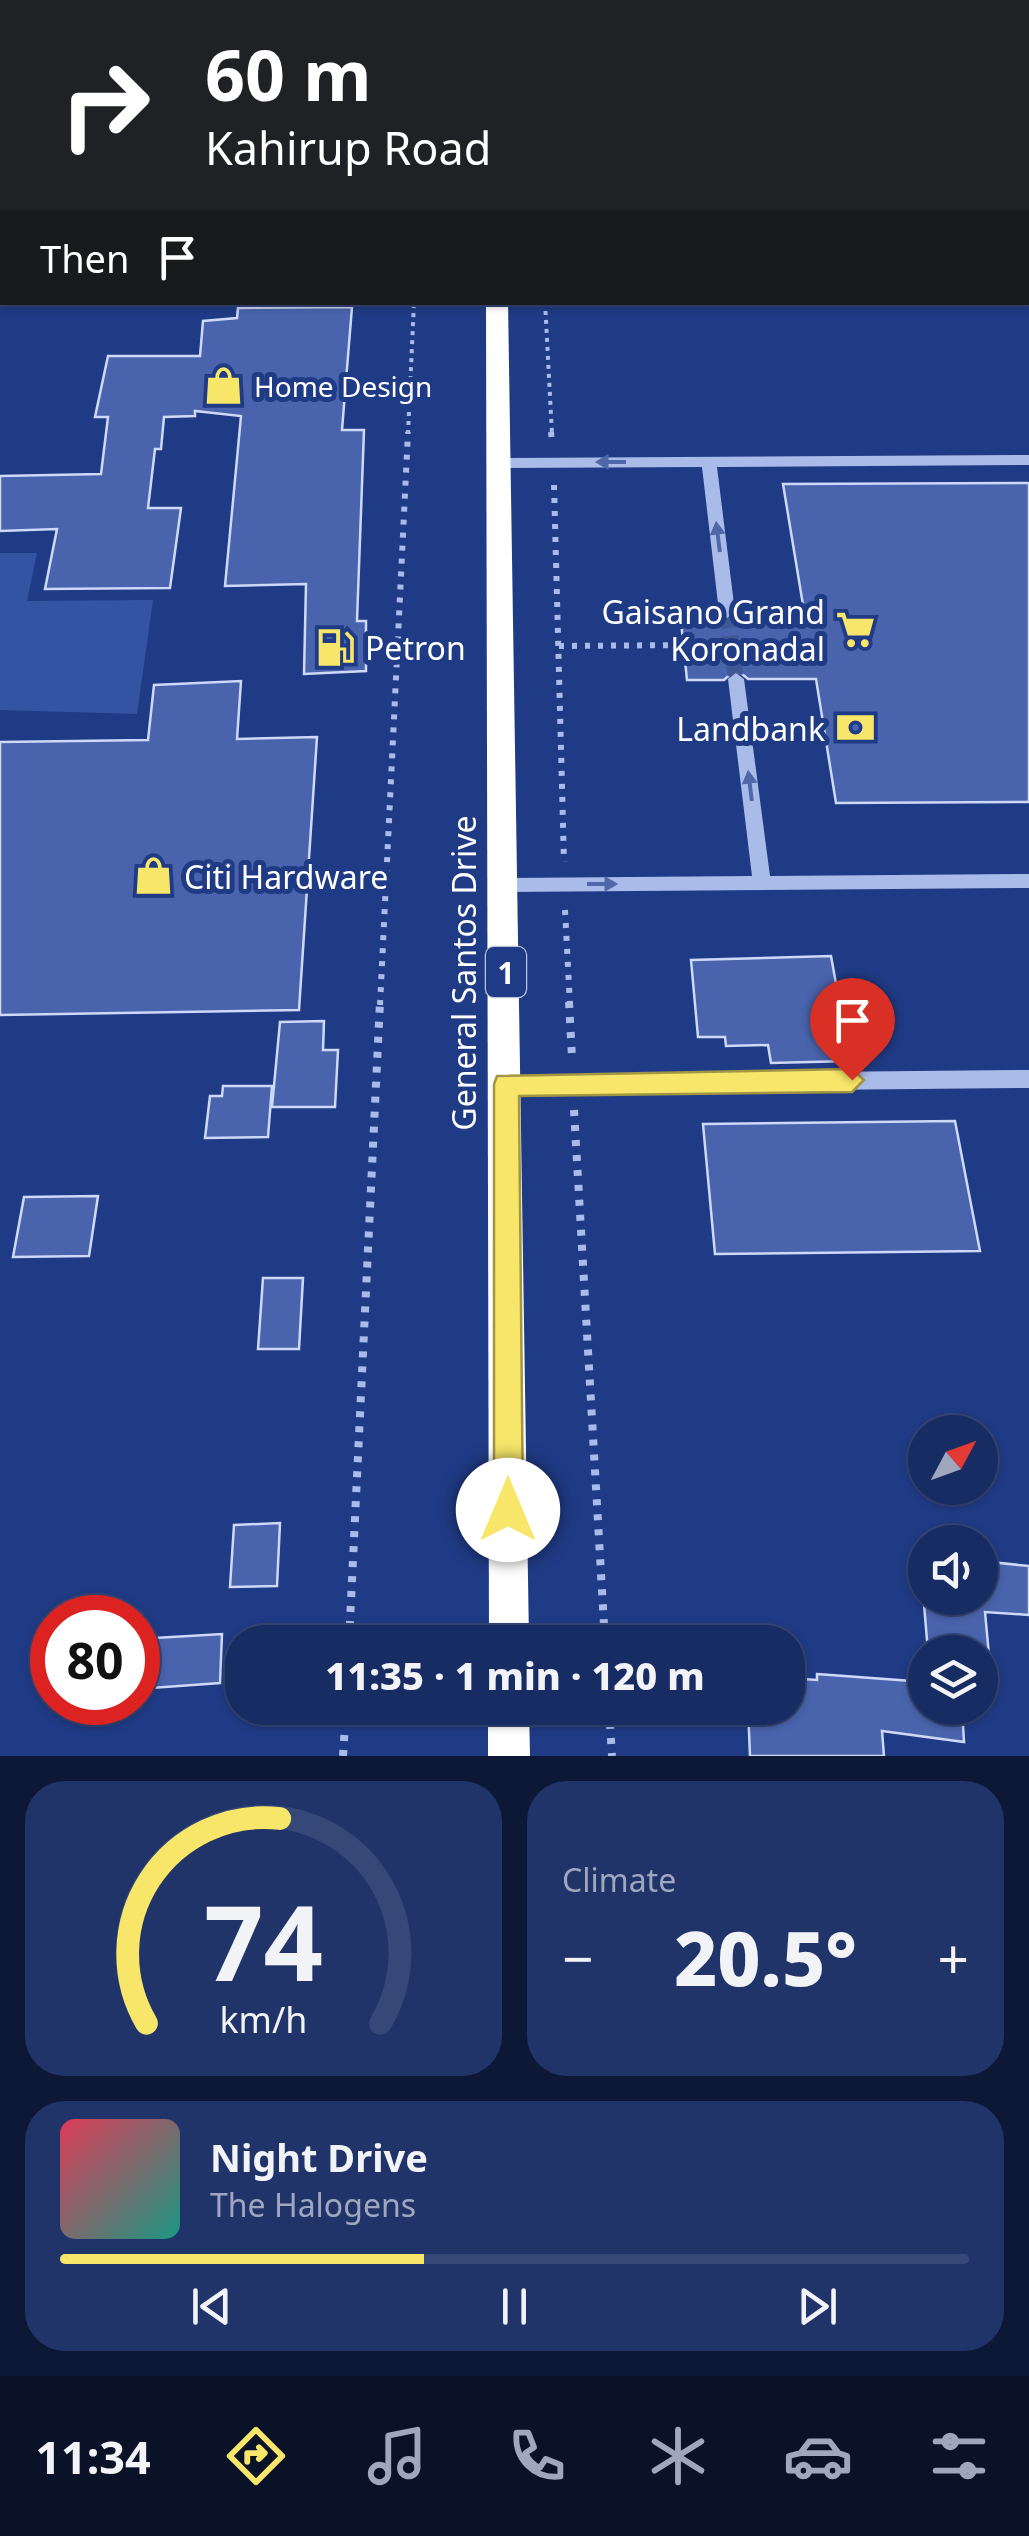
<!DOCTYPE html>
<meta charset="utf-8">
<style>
:root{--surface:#182c64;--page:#21346a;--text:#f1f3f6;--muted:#9fa7bf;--line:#364878;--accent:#f7e669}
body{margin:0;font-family:"Noto Sans",sans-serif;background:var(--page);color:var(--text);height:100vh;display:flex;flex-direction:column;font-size:38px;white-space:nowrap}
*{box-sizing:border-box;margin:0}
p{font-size:32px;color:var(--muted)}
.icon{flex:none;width:55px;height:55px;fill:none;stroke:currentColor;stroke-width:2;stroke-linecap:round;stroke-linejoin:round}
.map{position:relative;height:1756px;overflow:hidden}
.side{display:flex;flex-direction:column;gap:25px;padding:25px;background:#0d1837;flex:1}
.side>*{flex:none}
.hud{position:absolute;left:0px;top:0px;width:1030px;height:305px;box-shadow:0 2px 8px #0004,0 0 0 2px var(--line);background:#202124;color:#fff;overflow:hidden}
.needle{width:65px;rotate:49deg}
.buttons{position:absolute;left:908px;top:1415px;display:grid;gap:20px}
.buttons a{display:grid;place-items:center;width:90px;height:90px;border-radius:50%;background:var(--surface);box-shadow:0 2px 8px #0004,0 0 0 2px var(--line);font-size:50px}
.speed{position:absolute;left:30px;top:1595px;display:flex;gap:20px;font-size:50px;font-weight:700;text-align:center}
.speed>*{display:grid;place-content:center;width:130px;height:130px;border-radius:50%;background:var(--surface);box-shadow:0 2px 8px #0004,0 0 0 2px var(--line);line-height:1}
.speed .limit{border:15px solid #d22;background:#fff;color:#111}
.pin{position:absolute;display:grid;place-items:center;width:85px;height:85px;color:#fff;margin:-102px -42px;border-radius:50% 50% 50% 0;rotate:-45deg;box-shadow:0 0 10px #0007}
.pin .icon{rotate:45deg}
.me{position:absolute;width:110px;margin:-55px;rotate:0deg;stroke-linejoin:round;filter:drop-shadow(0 0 8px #0008)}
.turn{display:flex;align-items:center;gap:35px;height:210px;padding:0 40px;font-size:45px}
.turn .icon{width:130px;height:130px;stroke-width:2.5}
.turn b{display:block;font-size:70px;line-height:85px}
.then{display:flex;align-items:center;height:95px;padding:0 40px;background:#0003;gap:20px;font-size:38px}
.big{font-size:75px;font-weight:800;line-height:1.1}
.side .tile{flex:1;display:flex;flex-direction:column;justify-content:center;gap:15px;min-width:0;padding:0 35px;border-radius:40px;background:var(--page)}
.side .dial{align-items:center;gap:0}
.dial svg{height:260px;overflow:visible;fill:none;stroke:var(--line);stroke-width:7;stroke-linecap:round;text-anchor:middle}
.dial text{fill:var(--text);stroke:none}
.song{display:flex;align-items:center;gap:30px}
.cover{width:120px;height:120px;border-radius:15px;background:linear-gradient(135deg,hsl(350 70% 55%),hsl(170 70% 35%))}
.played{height:10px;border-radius:5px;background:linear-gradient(90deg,var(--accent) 40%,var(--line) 40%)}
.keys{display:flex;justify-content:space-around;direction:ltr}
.heat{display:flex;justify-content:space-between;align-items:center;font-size:55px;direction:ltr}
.side .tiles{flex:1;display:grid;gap:25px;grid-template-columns:1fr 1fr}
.tile:last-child{grid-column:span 2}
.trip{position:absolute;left:225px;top:1625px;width:580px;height:100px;border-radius:40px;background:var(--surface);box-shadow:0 2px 8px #0004,0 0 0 2px var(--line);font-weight:800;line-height:100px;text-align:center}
.tabs{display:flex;height:160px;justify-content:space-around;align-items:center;background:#0a1228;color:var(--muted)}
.tabs .icon{width:70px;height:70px}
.tabs .active{color:var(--accent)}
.tabs b{font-size:45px;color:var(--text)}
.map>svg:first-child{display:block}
.green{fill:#3453a2}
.building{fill:#4964ad;stroke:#cdd9f7;stroke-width:2.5}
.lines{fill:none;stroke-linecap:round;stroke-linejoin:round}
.minor-tunnel{stroke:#415897;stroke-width:16;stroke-dasharray:16 8;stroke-linecap:butt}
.path-far2{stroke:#a9bbe9;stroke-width:4;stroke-dasharray:4 5;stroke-linecap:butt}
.path-far1{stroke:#a9bbe9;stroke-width:6;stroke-dasharray:5 8;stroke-linecap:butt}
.path{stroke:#a9bbe9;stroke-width:8;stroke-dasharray:6 9;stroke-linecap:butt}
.minor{fill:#a9bbe9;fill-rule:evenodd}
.highway{fill:#fff;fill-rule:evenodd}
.oneway{fill:#5068a8}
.route{fill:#f7e669;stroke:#a19644;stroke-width:2.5}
.labels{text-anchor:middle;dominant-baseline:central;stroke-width:10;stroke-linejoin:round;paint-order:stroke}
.far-poi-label{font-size:28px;fill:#fff;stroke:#203b85;text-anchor:start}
.shield{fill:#203b85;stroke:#bcc4da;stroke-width:2.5}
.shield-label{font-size:30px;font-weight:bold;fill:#fff}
.poi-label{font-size:32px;fill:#fff;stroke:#203b85;text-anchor:end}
.street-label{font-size:32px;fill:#fff;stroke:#203b85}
</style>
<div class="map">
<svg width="1029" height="1756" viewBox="0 0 1029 1756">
<rect width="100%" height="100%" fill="#203b85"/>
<!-- green -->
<path class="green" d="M0,553H37L27,601L153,600L137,714L0,710Z"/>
<!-- building -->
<g class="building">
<path d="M352,307L342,430H364L357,621H366V671L304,674L306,584L225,586L241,416L195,411V416L164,417L161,449H155L148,508H181L170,588L45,589L57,529L0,531V476L101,474L108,417H95L108,356H200L203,321L237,318L238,308Z"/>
<path d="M1029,483V802L836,803L816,679H748L736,669L724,680H687L680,612H715L727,622L739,612L804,611L783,484Z"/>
<path d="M241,681L237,739L317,737L299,1010L0,1015V742L148,740L154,685Z"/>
<path d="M831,956L850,1061L771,1063L768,1045L726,1046L725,1037H698L691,960Z"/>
<path d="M324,1021L323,1050H338L335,1107H272L280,1022Z"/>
<path d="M223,1086H272L268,1137L205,1138L210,1096H222Z"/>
<path d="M955,1121L980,1251L715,1254L703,1124Z"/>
<path d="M98,1196L89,1256L13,1257L24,1197Z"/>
<path d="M263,1278H303L299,1349H258Z"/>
<path d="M280,1523L277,1586L230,1587L234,1525Z"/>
<path d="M920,1556L925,1557V1598H980V1561L1029,1566V1615L985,1612L989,1655L928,1652Z"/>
<path d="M222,1634L220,1683L138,1689V1639Z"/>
<path d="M817,1674L925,1682V1708H962L964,1742L882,1731L884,1756H750L748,1708H788V1678L817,1680Z"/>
</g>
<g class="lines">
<!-- minor-tunnel -->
<path class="minor-tunnel" d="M727,612L736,679"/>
<!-- path-far2 -->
<g class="path-far2">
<path d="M545,302L552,434"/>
<path d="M408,434L414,302"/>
</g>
<!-- path-far1 -->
<g class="path-far1">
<path d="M551,432L552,443"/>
<path d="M554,485L564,862"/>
<path d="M559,646L684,645"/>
<path d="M565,910L570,1005"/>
<path d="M380,1005L408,432"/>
</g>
<!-- path -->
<g class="path">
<path d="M569,1002L572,1057"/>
<path d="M574,1110L605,1642"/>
<path d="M349,1642L380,1002"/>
<path d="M609,1708L612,1756"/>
<path d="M343,1756L346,1708"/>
</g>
<!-- minor -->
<g class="minor">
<rect x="1028" y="8" width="1" height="6"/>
<rect x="0" y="113" width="2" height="6"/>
<path d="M2,150V167L0,168V151Z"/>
<path d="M1029,455V465L717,467L735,612L727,618L719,612L702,467L501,468L494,463L501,458Z"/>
<path d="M736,673L744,679L770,876L1029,874V888L505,892L499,890L496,885L499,880L505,878L752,876L728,679Z"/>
<path d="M1029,1070V1088L506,1093L499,1090L496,1084L499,1078L506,1075Z"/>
</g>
<!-- highway -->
<g class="highway">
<rect x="485" y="0" width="18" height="2"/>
<path d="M486,302H508L529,1642H489Z"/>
<path d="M488,1708H529L530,1756H488Z"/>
</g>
</g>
<!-- one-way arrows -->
<defs><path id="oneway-solid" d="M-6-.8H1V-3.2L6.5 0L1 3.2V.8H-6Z" transform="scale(2.5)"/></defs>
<g class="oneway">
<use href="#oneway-solid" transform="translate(611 462) rotate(180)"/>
<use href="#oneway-solid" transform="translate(718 537) rotate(-97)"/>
<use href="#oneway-solid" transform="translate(750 786) rotate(-97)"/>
<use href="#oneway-solid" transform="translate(602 884)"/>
</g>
<!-- route -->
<path class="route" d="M852,1069L864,1080L852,1092L519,1096L523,1510L519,1520L508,1524L498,1520L494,1510V1084L497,1076Z"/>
<!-- icons -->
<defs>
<symbol id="shop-bare" viewBox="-9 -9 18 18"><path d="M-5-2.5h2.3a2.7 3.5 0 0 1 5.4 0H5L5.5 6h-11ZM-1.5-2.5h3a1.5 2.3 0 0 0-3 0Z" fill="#f7e669" stroke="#203b85" stroke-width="2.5" paint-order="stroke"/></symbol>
<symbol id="supermarket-bare" viewBox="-9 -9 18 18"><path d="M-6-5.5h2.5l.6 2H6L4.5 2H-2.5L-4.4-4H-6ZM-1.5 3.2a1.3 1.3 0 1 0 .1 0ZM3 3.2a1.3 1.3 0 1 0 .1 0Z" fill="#f7e669" stroke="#203b85" stroke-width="2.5" paint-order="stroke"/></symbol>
<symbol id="fuel-bare" viewBox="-9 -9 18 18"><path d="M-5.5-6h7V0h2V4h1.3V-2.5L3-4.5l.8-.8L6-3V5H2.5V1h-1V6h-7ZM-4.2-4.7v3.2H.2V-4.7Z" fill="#f7e669" stroke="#203b85" stroke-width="2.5" paint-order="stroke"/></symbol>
<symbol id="bank-bare" viewBox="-9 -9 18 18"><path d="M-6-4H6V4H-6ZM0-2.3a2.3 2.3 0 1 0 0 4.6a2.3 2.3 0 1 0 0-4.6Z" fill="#f7e669" stroke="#203b85" stroke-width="2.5" paint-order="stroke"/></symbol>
</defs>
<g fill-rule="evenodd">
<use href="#shop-bare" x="196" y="358" width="55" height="55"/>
<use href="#supermarket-bare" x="828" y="602" width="55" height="55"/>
<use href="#fuel-bare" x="308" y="620" width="55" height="55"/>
<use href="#bank-bare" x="828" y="700" width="55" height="55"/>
<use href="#shop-bare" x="126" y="848" width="55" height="55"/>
</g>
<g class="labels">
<!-- far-poi labels -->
<g class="far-poi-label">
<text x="254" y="386">Home Design</text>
</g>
<!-- shield labels -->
<rect class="shield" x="486" y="947" width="40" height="50" rx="8"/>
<g class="shield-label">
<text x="506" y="972">1</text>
</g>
<!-- poi labels -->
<g class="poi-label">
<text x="825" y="611">Gaisano Grand<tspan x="825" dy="37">Koronadal</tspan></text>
<text x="365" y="647" text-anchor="start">Petron</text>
<text x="825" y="728">Landbank</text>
<text x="184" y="876" text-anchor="start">Citi Hardware</text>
</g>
<!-- street labels -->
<g class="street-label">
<text transform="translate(463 973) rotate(-90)">General Santos Drive</text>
</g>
</g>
</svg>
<div class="buttons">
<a><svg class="needle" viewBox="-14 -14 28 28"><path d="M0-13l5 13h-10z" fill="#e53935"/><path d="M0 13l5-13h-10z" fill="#9fa7bf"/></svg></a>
<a><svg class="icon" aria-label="sound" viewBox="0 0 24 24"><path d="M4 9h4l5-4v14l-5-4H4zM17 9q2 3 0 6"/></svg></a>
<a><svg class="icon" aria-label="layers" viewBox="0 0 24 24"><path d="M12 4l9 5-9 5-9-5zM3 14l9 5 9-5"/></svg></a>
</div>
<div class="speed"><div class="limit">80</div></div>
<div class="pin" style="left:852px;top:1080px;background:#d93025"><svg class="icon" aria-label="arrive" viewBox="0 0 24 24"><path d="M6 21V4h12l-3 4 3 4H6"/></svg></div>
<svg class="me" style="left:508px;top:1510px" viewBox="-20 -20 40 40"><circle r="19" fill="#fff"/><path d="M0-13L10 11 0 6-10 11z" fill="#f7e669"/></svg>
<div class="trip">11:35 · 1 min · 120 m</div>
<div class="hud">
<div class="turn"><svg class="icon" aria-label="right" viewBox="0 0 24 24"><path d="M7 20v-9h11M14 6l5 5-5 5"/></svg><div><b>60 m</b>Kahirup Road</div></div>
<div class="then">Then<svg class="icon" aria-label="arrive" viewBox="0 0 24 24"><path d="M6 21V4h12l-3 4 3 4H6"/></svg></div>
</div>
</div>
<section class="side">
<div class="tiles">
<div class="tile dial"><svg viewBox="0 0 100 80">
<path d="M14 69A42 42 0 1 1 86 69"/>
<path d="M14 69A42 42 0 0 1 55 6" stroke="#f7e669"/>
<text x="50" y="56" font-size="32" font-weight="700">74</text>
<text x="50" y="72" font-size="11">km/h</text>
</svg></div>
<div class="tile"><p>Climate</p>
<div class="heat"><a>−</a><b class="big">20.5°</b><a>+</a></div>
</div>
<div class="tile">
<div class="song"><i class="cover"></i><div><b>Night Drive</b><p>The Halogens</p></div></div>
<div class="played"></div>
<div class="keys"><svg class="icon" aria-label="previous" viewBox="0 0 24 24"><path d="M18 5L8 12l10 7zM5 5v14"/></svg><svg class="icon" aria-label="pause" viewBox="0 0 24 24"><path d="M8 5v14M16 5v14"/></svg><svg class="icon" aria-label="next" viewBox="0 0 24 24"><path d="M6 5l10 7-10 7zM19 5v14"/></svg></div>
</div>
</div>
</section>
<nav class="tabs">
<b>11:34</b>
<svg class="icon active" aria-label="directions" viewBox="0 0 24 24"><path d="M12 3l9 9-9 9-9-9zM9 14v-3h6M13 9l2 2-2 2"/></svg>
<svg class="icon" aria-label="music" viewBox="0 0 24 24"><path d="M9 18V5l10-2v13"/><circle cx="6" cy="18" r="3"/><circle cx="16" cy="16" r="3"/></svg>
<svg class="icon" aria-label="phone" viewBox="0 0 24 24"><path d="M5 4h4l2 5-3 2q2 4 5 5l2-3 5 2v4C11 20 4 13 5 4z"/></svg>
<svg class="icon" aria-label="climate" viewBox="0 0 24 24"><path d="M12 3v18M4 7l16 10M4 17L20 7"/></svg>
<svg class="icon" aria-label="car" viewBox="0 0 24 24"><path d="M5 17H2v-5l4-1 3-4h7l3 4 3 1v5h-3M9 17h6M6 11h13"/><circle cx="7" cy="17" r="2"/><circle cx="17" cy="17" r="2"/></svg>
<svg class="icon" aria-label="filters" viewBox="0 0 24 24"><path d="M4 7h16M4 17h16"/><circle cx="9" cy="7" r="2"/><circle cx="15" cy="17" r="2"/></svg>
</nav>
